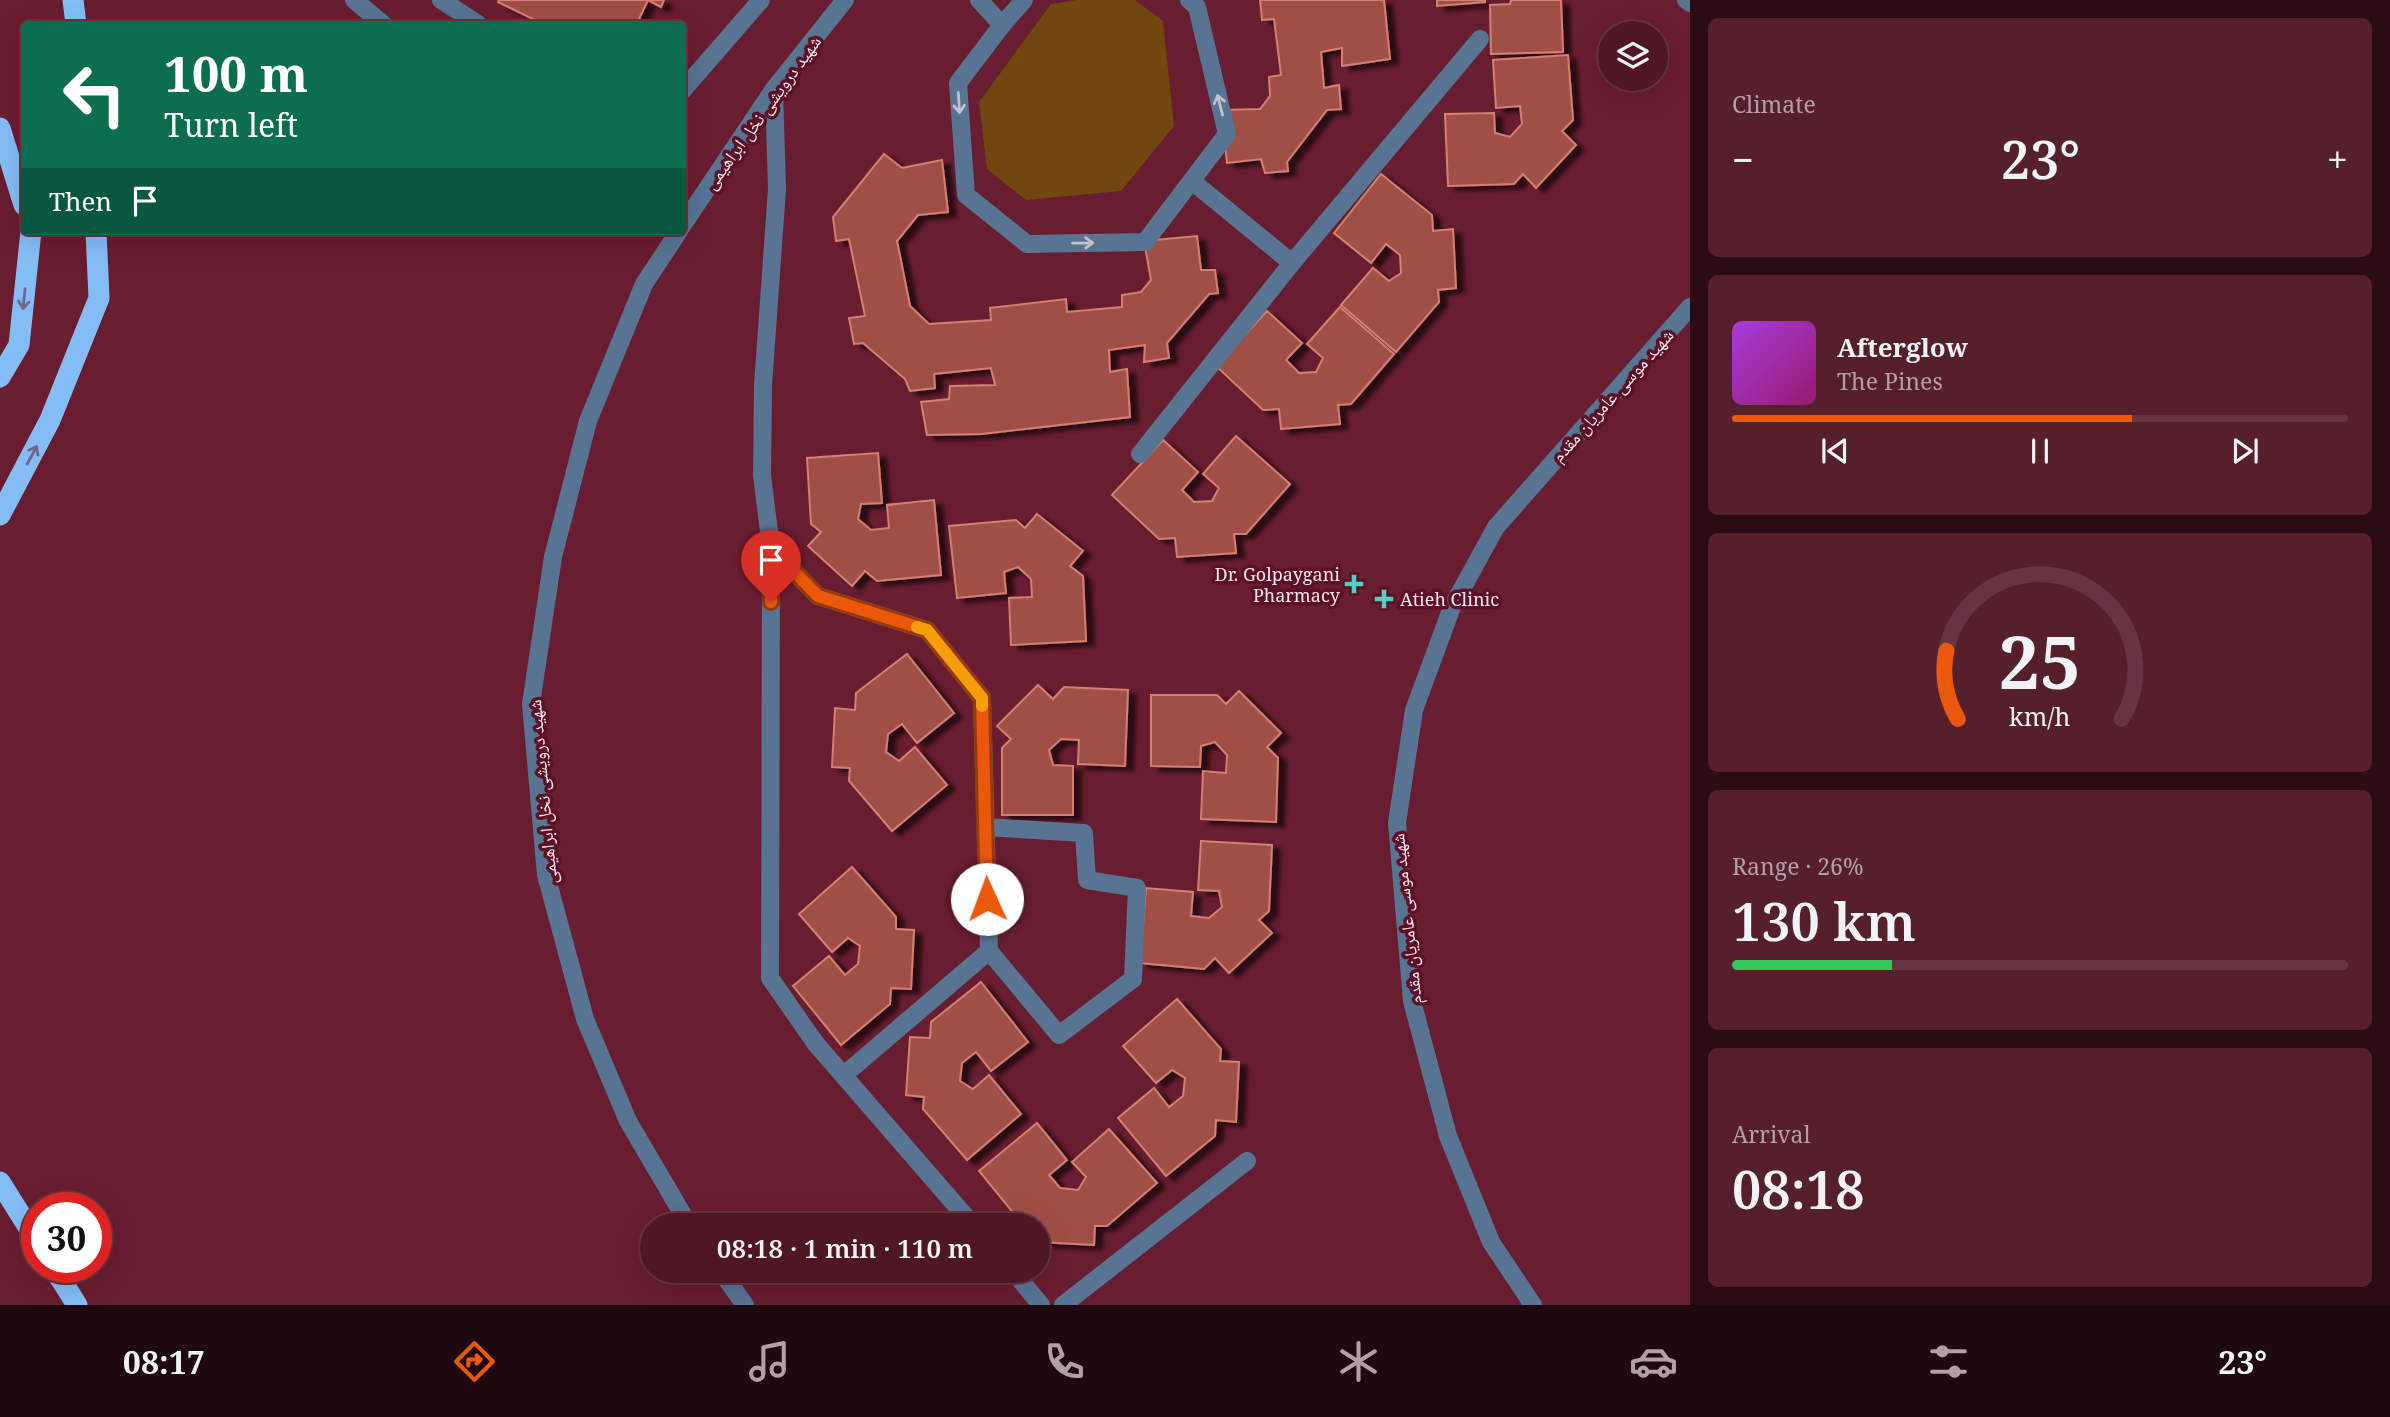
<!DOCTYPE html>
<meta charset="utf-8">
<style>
:root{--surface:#4f1624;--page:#551f2c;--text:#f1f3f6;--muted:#b39fa6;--line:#663541;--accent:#ea580c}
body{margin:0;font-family:"Noto Serif","Noto Naskh Arabic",serif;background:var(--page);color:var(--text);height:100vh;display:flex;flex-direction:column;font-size:26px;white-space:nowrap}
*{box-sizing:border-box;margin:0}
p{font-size:23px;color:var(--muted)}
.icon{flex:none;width:38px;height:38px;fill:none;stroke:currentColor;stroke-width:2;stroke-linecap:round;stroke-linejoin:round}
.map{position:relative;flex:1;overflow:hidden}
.side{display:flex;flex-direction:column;gap:18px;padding:18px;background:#2b0c14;width:700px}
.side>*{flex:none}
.banner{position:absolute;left:21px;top:21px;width:665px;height:214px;border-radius:7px;box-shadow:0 7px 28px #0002,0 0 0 2px var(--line);background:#0b6e4f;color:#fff;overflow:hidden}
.buttons{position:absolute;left:1598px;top:21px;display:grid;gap:14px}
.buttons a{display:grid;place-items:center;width:70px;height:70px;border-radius:50%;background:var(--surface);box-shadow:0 7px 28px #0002,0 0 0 2px var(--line);font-size:35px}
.speed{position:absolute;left:21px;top:1192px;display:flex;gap:14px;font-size:35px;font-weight:700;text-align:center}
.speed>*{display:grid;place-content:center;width:91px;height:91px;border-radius:50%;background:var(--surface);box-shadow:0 7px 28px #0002,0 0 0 2px var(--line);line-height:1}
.speed .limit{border:10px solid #d22;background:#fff;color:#111}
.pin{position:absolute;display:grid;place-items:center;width:60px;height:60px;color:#fff;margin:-72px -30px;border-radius:50% 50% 50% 0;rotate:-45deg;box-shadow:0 0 7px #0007}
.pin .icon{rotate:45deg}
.me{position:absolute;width:77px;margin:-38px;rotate:358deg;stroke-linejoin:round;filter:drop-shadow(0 0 5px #0008)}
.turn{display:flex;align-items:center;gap:24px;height:147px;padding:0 28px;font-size:32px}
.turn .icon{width:91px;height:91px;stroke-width:2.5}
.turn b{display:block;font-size:49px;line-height:60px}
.then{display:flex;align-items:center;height:66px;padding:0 28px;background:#0003;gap:14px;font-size:26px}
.big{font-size:52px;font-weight:600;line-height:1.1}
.side .widget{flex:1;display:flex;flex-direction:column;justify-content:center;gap:10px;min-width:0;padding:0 24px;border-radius:10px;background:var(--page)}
.side .dial{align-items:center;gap:0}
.dial svg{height:182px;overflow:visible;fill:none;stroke:var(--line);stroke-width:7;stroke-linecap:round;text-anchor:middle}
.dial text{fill:var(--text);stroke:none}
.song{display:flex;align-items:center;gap:21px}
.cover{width:84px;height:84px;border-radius:10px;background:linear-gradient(135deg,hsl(280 70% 55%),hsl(320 70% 35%))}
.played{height:7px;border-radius:4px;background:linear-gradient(90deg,var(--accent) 65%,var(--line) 65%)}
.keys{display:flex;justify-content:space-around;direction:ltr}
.heat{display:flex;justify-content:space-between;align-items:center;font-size:38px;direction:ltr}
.charge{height:10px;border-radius:5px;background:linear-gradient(90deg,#34c759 26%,var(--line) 0)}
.trip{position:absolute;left:640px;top:1213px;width:410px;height:70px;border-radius:35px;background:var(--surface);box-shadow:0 7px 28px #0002,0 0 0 2px var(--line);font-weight:600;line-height:70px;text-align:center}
.tabs{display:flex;height:112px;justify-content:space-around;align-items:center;background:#20090e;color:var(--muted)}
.tabs .icon{width:49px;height:49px}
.tabs .on{color:var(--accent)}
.tabs b{font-size:32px;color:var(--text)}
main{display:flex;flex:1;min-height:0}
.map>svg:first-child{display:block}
.green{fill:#70470e}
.building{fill:#9f4f44;stroke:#d47f71;stroke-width:2;filter:url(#shadow)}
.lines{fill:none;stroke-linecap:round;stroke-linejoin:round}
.minor{stroke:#577492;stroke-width:18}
.highway{stroke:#84bdf6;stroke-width:21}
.oneway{stroke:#c3c0cc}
.oneway2{stroke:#70668e}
.route-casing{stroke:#983908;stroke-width:18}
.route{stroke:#ea580c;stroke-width:12}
.slow{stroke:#f59e0b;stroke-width:12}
.poi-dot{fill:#55cec6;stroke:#5d1026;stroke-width:2.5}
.labels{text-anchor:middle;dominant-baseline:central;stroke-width:7;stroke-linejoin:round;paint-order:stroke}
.street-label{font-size:18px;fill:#fde9eb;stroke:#5d1026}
.poi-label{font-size:18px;fill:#fde9eb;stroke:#5d1026;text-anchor:end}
</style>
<main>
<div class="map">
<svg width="1690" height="1305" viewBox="0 0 1690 1305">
<defs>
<filter id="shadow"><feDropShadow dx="8" dy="4.5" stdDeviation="2" flood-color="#0009"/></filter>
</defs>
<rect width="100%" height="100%" fill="#691d30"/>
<!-- green -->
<path class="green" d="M1077,0H1135L1163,21L1174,126L1121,191L1026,200L987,169L979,102L1051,4Z"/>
<!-- building -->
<g class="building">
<path d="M499,0H664L661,7L648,0L639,19L651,24H543L498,2Z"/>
<path d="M1260,0H1384L1390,59L1342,66V48L1321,52L1324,88L1339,85L1341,109L1327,110L1287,162L1288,171L1265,173L1261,159L1227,163L1221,110L1260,109L1270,96L1269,77L1281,75L1274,19L1262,20Z"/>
<path d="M1437,0H1485V2L1437,6Z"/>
<path d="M1511,0H1561L1563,52L1491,54L1490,5L1510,4Z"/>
<path d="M1568,55L1573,120L1562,131L1576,145L1536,188L1523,174L1514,184L1448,186L1445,114L1494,113L1495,133L1510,137L1522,124L1520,106L1496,108L1493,60Z"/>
<path d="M884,154L902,168L942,160L948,212L918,215L897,241L910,306L929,324L991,320L990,308L1066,299L1067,312L1122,307V295L1141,292L1151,280L1144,241L1197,236L1201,270H1215L1218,293L1209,294L1167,343L1169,358L1144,362L1145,345L1109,350L1110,372L1127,369L1130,417L982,434L927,435L921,402L949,399L950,386L995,385L991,368L934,374L935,388L910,391L905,379L863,343L854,344L849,318L865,316L849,239L836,241L833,217Z"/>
<path d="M1381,174L1432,215L1433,231L1453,229L1456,288L1438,290L1439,302L1396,352L1341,305L1373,268L1389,281L1401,273L1400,255L1386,244L1371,263L1334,233Z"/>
<path d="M1340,307L1394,354L1351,404L1338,405L1340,424L1281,429L1279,409L1263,410L1216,366L1267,311L1302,343L1286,360L1299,373L1316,372L1323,358L1307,344Z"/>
<path d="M1236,436L1290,484L1246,534H1234L1236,553L1177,557L1175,538L1159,539L1112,495L1163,440L1198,472L1182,490L1194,502L1212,501L1219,488L1203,474Z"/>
<path d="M878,453L882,503L861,504L858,519L871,530L889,528L887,505L934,500L941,575L877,581L865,571L852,586L808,546L821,532L811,524L807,458Z"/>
<path d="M1037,514L1083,551L1070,566L1083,576L1086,641L1011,645L1009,598L1032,597L1031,579L1018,567L1004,572L1006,593L957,598L949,526L1016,520L1025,528Z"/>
<path d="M907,654L954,713L917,743L902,724L888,734L886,752L899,761L915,747L947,785L892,831L849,781L850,768L832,767L835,708L855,710L856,693Z"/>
<path d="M1038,685L1053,699L1064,687L1128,690L1125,766L1078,764L1079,740L1061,739L1049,750L1053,765L1073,766V815H1002V748L1011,739L997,726Z"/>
<path d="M1239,691L1281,733L1267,747L1278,758L1276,822L1201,819L1203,771L1226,773L1227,755L1215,742L1201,746L1200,767L1151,766V695H1217L1226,704Z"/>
<path d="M1201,841L1272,845L1269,911L1259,920L1272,933L1229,973L1215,958L1204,969L1140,963L1146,888L1193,892L1191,916L1209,918L1222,907L1219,891L1198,890Z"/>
<path d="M852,867L896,917V929L914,930L911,989L891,988L890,1004L841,1045L793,986L829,956L845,975L858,964L860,946L848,938L832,952L799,914Z"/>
<path d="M981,982L1028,1042L991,1071L976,1052L962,1063L960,1081L973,1089L989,1075L1021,1114L967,1160L923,1109L924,1097L906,1095L910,1037L930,1038L931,1022Z"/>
<path d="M1177,999L1221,1049L1220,1061L1239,1062L1236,1122L1216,1120L1215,1136L1166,1176L1118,1118L1154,1088L1169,1107L1183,1096L1185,1078L1172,1070L1156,1083L1123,1046Z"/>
<path d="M1037,1123L1067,1160L1049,1175L1060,1188L1078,1190L1086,1177L1072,1162L1109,1129L1157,1183L1107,1226H1095L1094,1245L1038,1242L1036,1222L1020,1221L979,1171Z"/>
</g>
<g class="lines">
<!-- minor -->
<g class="minor">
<path d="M354,0L383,24"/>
<path d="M441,0L478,24"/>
<path d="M979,0L1002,25"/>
<path d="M1024,0L1002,25L958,83L966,195L1027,244L1145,242L1227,134L1197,7L1189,0"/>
<path d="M1686,0L1690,3"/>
<path d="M774,89L777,189L763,385L762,475L771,548L818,596L927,630L982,698L989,951L1059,1035L1133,979L1137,888L1087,880L1084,833L985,827"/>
<path d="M682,91L761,0"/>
<path d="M1193,182L1292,263"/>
<path d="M682,226L774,89L845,0"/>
<path d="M679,231L644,284L588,421L553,557L531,704L546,875L585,1019L628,1121L689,1225"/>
<path d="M1140,454L1292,263L1480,39"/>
<path d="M771,548L770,978L816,1044L973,1225"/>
<path d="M844,1075L989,951"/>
<path d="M720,1270L745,1305"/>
<path d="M1012,1270L1041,1305"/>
<path d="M1063,1305L1247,1161"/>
<path d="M1533,1305L1491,1242L1448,1136L1412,1001L1397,823L1414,710L1452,607L1496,527L1690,307"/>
</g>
<!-- highway -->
<g class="highway">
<path d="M73,0L76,24"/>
<path d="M0,128L24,205"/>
<path d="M0,377L19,345L31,231"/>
<path d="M0,515L50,420L99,298L96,231"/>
<path d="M0,1182L37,1241"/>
<path d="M53,1267L77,1305"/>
</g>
</g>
<!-- one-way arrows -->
<defs><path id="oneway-shaft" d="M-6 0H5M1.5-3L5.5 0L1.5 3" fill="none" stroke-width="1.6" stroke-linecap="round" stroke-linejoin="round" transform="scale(1.75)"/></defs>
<g class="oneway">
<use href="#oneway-shaft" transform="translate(959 103) rotate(86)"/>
<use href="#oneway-shaft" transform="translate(1220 105) rotate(-104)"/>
<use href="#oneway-shaft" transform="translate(1083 243) rotate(-1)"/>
</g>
<g class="oneway2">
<use href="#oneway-shaft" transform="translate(24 299) rotate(96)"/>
<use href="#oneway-shaft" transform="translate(32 455) rotate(-62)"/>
</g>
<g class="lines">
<defs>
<path id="route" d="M771,602V548L818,596L927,630L982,698L987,899"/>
</defs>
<!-- route casing -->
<use href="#route" class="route-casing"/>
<!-- route -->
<use href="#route" class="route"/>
<!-- slow -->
<path class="slow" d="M917,627L927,630L982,698V706"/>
</g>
<!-- markers -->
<g class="poi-dot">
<path d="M1350.5 573.5h7v7h7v7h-7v7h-7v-7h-7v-7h7z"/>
<path d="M1380.5 588.5h7v7h7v7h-7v7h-7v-7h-7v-7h7z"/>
</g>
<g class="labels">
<!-- street labels -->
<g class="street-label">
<text transform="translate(762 112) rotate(-54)">شهید درویشی نخل ابراهیمی</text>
<text transform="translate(1612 395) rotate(-48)">شهید موسی عامریان مقدم</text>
<text transform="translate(542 792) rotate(-95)">شهید درویشی نخل ابراهیمی</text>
<text transform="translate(1406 919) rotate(-96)">شهید موسی عامریان مقدم</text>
</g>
<!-- poi labels -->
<g class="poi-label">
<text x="1340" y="574">Dr. Golpaygani<tspan x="1340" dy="21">Pharmacy</tspan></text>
<text x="1400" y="599" text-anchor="start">Atieh Clinic</text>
</g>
</g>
</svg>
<div class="buttons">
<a><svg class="icon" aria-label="layers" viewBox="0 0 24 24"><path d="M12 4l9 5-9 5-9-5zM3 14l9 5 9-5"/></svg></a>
</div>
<div class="speed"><div class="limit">30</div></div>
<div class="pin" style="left:771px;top:602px;background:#d93025"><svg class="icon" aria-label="arrive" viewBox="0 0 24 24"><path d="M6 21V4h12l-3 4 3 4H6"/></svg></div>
<svg class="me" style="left:987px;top:899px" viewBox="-20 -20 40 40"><circle r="19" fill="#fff"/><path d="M0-13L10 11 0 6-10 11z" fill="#ea580c"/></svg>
<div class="trip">08:18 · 1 min · 110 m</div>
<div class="banner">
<div class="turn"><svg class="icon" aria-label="left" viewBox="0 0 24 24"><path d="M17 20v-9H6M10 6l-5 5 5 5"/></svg><div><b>100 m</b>Turn left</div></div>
<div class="then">Then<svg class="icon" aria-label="arrive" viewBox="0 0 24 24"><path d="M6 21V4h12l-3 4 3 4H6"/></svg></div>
</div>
</div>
<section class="side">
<div class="widget"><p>Climate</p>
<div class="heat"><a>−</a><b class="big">23°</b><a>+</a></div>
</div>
<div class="widget">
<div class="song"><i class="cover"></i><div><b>Afterglow</b><p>The Pines</p></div></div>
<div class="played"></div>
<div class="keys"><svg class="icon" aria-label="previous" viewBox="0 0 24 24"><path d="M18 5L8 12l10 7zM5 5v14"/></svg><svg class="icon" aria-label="pause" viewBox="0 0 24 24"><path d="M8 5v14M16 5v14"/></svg><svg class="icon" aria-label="next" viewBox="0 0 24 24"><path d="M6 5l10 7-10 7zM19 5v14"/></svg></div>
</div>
<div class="widget dial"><svg viewBox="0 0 100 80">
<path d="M14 69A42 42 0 1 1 86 69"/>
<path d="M14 69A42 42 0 0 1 9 39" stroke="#ea580c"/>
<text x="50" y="56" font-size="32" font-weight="700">25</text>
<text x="50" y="72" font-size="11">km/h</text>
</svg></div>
<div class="widget"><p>Range · 26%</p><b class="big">130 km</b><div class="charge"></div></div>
<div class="widget"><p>Arrival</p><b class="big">08:18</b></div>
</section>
</main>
<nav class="tabs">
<b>08:17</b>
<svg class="icon on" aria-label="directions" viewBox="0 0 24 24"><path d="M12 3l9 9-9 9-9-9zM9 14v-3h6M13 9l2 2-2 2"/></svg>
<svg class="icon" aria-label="music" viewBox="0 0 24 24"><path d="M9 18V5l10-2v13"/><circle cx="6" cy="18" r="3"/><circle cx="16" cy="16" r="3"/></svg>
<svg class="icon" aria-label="phone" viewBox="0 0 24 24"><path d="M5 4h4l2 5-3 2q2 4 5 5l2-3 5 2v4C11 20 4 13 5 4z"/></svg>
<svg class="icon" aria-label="climate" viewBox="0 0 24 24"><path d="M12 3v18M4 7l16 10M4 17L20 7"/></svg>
<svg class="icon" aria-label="car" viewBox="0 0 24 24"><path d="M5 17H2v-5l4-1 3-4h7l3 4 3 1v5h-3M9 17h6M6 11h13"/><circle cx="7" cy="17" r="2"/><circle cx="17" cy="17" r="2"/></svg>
<svg class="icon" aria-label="filters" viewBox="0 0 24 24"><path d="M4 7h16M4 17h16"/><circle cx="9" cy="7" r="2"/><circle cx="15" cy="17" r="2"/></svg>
<b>23°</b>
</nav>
